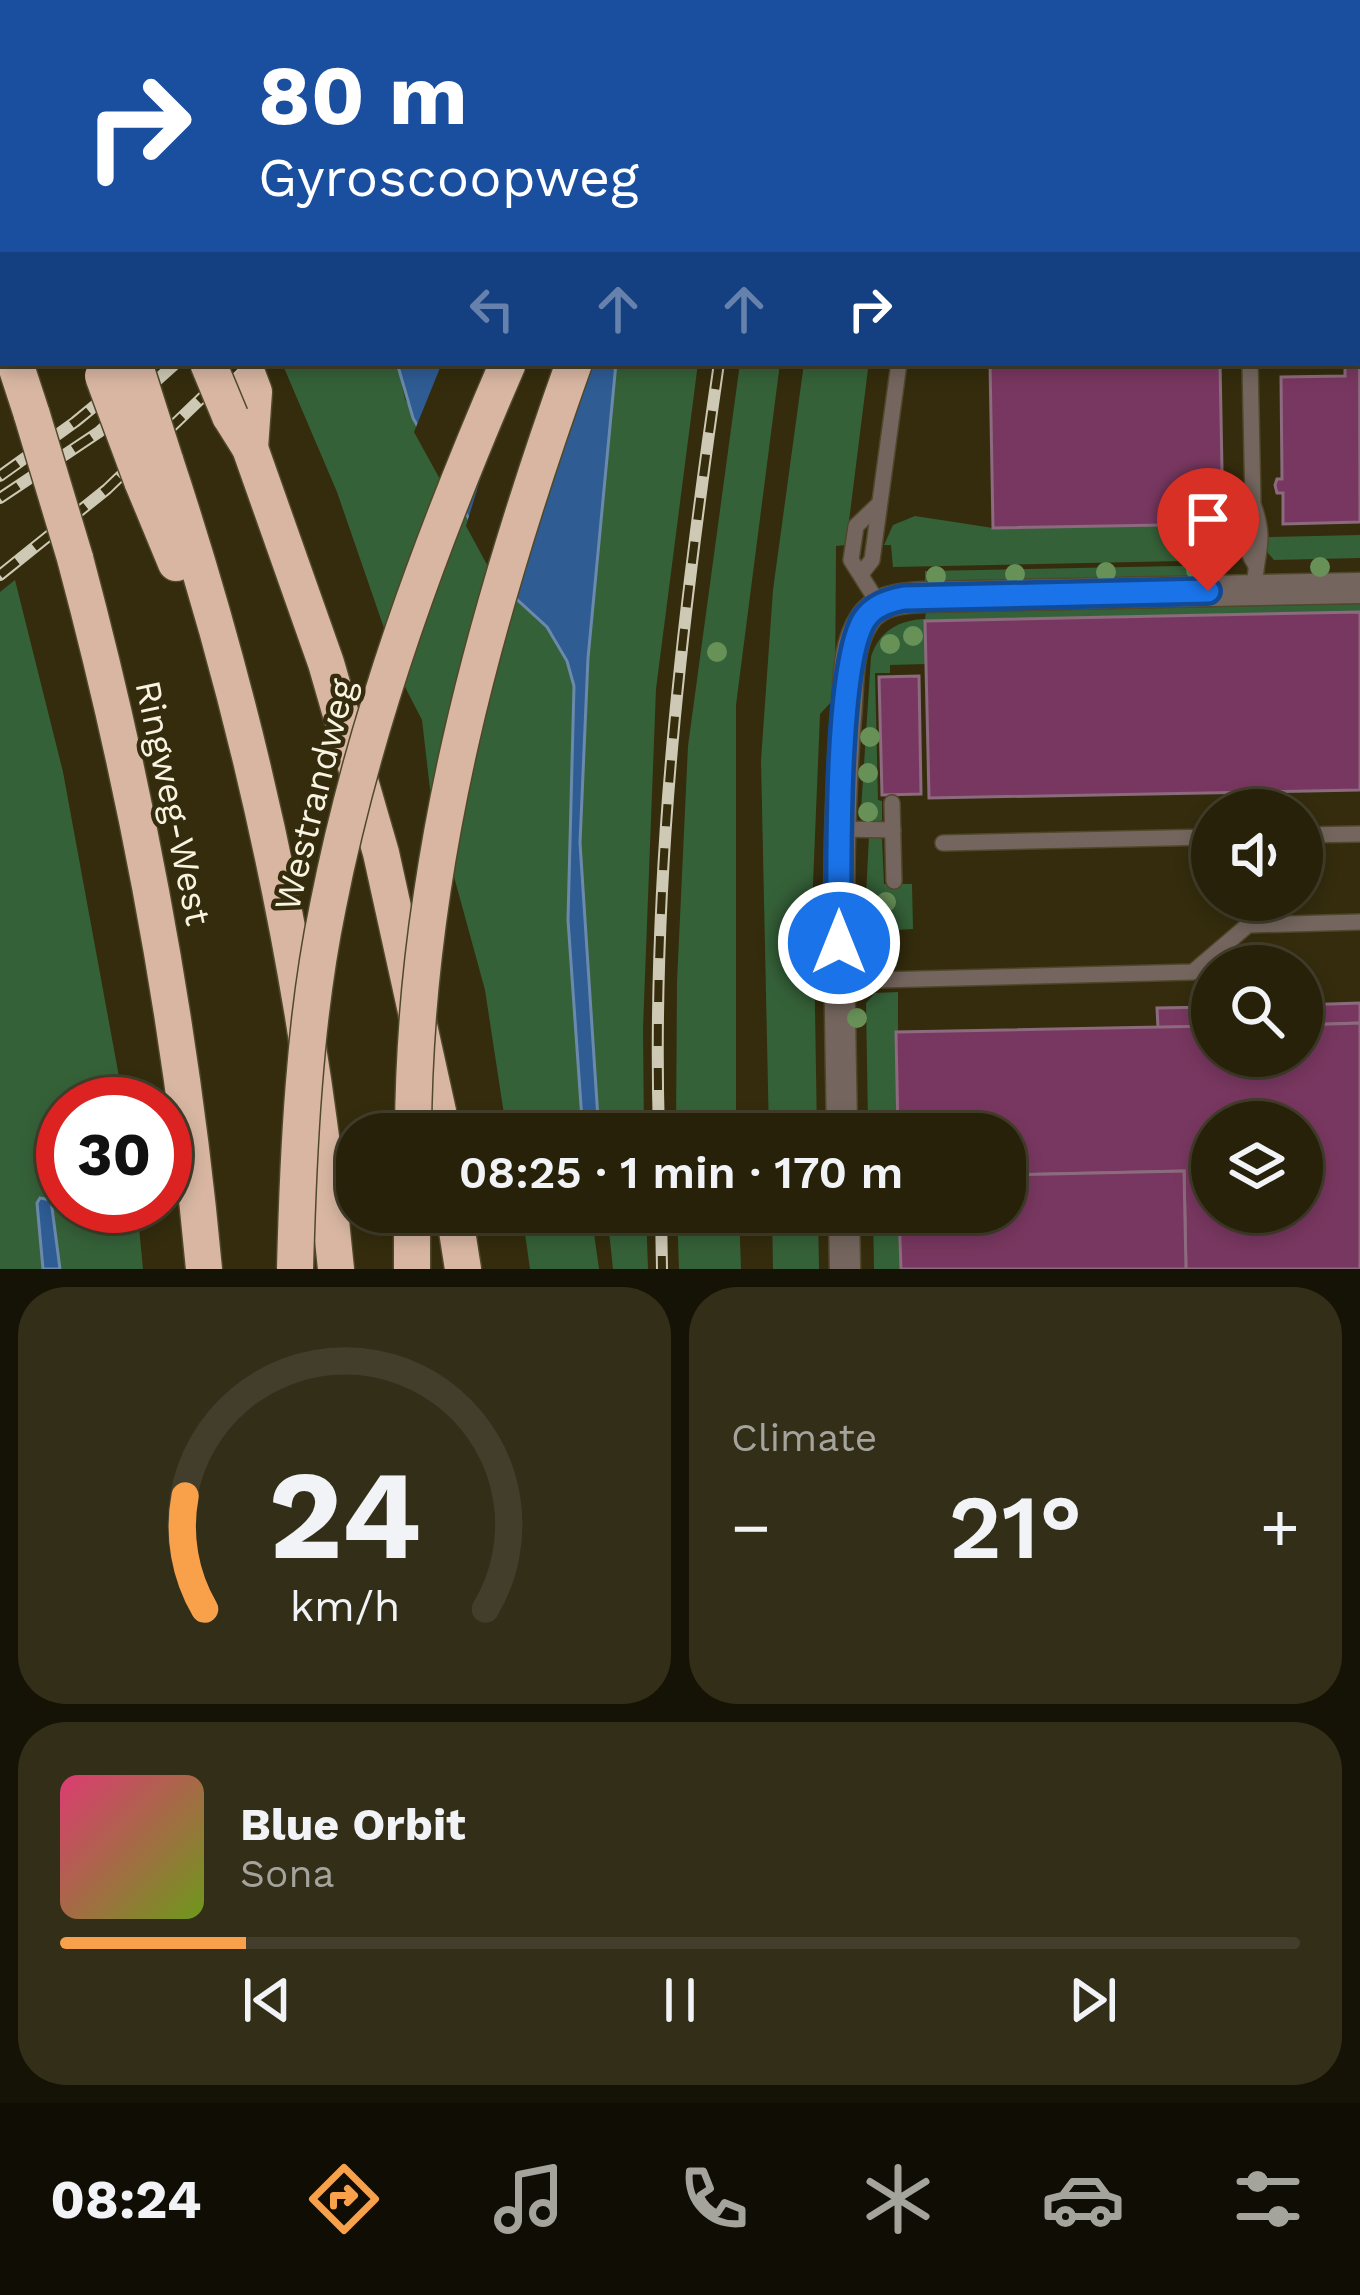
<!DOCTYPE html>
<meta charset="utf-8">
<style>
:root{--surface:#27210a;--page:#332e18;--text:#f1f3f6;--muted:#a4a39c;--line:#433e2b;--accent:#f8a14a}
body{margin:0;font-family:"Work Sans",sans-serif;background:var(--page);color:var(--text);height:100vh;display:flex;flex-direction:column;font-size:45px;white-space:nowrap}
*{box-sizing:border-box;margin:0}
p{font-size:39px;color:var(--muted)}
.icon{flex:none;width:66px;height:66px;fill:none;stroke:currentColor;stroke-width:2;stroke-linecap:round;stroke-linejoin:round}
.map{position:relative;height:1269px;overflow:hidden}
.sheet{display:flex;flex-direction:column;gap:18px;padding:18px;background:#151206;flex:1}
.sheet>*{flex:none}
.top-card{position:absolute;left:0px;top:0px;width:1362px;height:366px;box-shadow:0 6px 18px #0003,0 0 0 3px var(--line);background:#1a4fa0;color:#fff;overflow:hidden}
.controls{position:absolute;left:1191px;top:789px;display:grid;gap:24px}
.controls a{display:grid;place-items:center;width:132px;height:132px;border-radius:50%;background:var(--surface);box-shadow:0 6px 18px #0003,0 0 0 3px var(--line);font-size:60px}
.speed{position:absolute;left:36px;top:1077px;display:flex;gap:24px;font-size:60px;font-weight:700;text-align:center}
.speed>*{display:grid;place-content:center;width:156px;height:156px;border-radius:50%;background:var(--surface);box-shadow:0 6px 18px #0003,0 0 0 3px var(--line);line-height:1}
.speed .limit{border:18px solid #d22;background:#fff;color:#111}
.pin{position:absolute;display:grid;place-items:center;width:102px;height:102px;color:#fff;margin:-123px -51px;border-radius:50% 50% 50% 0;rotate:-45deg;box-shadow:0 0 12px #0007}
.pin .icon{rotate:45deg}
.me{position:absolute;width:132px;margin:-66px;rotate:0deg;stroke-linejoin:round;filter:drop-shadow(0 0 9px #0008)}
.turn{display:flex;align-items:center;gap:42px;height:252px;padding:0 60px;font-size:54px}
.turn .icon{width:156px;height:156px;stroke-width:2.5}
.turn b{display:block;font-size:84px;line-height:102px}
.lanes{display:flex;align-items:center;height:114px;padding:0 60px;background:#0003;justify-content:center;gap:60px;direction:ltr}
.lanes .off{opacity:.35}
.big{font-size:90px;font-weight:600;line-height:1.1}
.sheet .widget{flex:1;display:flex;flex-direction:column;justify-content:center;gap:18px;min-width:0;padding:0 42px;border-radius:48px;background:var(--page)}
.sheet .dial{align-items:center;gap:0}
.dial svg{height:312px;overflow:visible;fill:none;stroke:var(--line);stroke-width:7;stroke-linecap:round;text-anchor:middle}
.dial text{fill:var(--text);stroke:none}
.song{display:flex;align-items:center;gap:36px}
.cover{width:144px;height:144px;border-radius:18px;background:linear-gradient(135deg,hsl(340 70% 55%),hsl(80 70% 35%))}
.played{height:12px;border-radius:6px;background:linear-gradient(90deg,var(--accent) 15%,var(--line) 15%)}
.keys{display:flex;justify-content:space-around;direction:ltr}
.heat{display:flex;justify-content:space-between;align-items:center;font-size:66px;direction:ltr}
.sheet .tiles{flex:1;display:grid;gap:18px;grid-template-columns:1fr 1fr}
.widget:last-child{grid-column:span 2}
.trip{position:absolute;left:336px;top:1113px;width:690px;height:120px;border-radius:48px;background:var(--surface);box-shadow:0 6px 18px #0003,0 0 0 3px var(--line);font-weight:600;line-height:120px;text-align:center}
.tabs{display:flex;height:192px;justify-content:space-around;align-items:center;background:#100d04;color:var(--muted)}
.tabs .icon{width:84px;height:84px}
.tabs .selected{color:var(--accent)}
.tabs b{font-size:54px;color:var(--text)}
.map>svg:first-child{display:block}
.green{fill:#356138}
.water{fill:#2e5c93;stroke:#6b8aab;stroke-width:3}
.pier{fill:#342c0d}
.building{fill:#783760;stroke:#8b6b7d;stroke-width:3;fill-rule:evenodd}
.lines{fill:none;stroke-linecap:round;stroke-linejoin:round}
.service-casing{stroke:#50482b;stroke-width:18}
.minor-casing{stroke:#50482b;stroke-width:33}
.motorway-casing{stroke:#50482b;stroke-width:39}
.service{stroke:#74665e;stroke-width:15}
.minor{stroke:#74665e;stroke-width:30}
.motorway{stroke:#d8b6a2;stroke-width:36}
.rail-casing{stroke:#cec9b4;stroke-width:12}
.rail{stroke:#342c0d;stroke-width:8;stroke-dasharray:22;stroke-linecap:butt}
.motorway-bridge-casing{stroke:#50482b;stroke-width:39;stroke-linecap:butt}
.motorway-bridge{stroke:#d8b6a2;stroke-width:36}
.tree{fill:#689158}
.route-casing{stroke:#114b97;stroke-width:30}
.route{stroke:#1a73e8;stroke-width:21}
.labels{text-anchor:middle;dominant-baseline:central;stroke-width:9;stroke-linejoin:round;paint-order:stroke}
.street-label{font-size:36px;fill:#f9f4e2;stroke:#342c0d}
</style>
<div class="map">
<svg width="1360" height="1269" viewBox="0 0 1360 1269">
<rect width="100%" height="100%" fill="#342c0d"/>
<!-- green -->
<g class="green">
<path d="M282,363H397L405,399L510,593L547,627L567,661L574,686L568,920L583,1134H507L485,990L430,789L422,720L403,683L337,492Z"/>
<path d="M616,363H698L656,689L643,1028L644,1134H599L580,843L588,658Z"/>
<path d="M740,363H780L736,705V1134H676L677,982L688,746Z"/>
<path d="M804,363H865L868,369L846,545L836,546L835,698L820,714L813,884L817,1134H769L761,760L773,590Z"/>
<path d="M1223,507H1239L1240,559L1235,564L1230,560L893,567L891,545H884L893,525L915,516L993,528L1222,524Z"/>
<path d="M1360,535V558L1274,560L1268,553V537Z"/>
<path d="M1228,565L1231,568L1222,575L925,581V571Z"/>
<path d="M15,580L63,772L124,1104H63V1206H137L143,1269H60L51,1200L41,1198L37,1203L43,1269H0V592Z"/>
<path d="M1360,604V612L925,621L926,664L890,665V673H875L878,800L882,801V820L879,824L863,820L866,817L861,810L871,657C879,631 899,620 925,619L926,613Z"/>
<path d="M869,836L882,839L884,884H912L913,929L896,930L897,966L877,967L863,956Z"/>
<path d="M898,992V1134H872L868,1121L866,1003L875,993Z"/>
<path d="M522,1212H591L599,1269H530Z"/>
<path d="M607,1212H646L648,1269H613Z"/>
<path d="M677,1212H739L741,1269H679Z"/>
<path d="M772,1212H818L819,1269H773Z"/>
<path d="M873,1212H899L901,1269H874Z"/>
</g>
<!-- water -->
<g class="water">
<path d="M397,363H616L588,658L580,843L599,1134H583L568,920L574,686L567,661L547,627L510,593L413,418Z"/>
<path d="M40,1198L51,1200L60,1269H43L37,1203Z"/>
</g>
<!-- pier -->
<path class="pier" d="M442,363H587L504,596L466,526L491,444L458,512L414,432Z"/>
<!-- building -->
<g class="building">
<path d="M1359,176L1360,522L1283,524V493H1277L1275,485L1277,479H1282L1281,377L1345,376V363H1359Z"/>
<path d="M990,363H1220L1223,524L993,528Z"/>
<path d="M1360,612V790L929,798L925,621Z"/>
<path d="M919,676L921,794L882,795L879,677Z"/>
<path d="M1360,1003V1023L1302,1025V1005Z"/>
<path d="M1212,1007V1026L1158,1028L1157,1008Z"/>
<path d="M1360,1023V1269H1186L1184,1171L1005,1175V1134H898L896,1032L1212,1026V1056H1302V1025ZM1212,1122H1302V1212H1212Z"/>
<path d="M1184,1171L1186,1269H901L899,1212H1005V1175Z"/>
</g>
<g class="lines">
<defs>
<g id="service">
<path d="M980,0H1027"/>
<path d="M1359,167H1360"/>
<path d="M1250,363L1253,504C1268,545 1254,552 1255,590"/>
<path d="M878,505L856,526L851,560L880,606"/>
<path d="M1253,505C1246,526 1242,545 1255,564"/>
<path d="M861,574L872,560L899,363"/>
<path d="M892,803L894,881"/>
<path d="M840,829L893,830"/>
<path d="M1302,835L1360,834"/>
<path d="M943,843L1212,837"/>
<path d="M839,981L1193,972L1248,925L1360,922"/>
</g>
<g id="minor">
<path d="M1356,3L1357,0"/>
<path d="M1359,49L1360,53"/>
<path d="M842,1134C840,995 835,856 846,718C849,686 846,647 865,619C878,600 901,598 923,597L1360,588"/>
<path d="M844,1212L845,1269"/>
</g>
<g id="motorway">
<path d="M31,0L33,3"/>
<path d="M89,0L91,3"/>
<path d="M685,3L687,0"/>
<path d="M734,3L735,0"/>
<path d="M0,41L3,47"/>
<path d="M0,121L3,127"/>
<path d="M0,319L3,328"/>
<path d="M15,363L32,415"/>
<path d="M243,363L254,392L250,448"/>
<path d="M230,416L250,448L326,663L381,853L443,1134"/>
<path d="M165,460C252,722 310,994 336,1269"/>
<path d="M142,481L176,563"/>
<path d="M75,558C137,790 182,1030 204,1269"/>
<path d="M454,1212L463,1269"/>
<path d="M412,1269V1212"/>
</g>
</defs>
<!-- service casing -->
<use href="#service" class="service-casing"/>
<!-- minor casing -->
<use href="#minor" class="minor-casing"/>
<!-- motorway casing -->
<use href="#motorway" class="motorway-casing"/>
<!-- service -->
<use href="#service" class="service"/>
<!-- minor -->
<use href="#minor" class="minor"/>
<!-- motorway -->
<use href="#motorway" class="motorway"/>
<defs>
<g id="rail">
<path d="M406,3L407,0"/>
<path d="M426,3L428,0"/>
<path d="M521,3L523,0"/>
<path d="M773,3L774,0"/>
<path d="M0,476L75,422L147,363"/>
<path d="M0,498L99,432L176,363"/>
<path d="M0,575L107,489L238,363"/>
<path d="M659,1134C651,876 682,618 719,363"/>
<path d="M661,1212L662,1269"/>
</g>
</defs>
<!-- rail casing -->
<use href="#rail" class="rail-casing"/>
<!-- rail -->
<use href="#rail" class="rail"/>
<defs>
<g id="motorway-bridge">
<path d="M134,363L165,460"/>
<path d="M208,363L230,416"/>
<path d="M103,376L142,481"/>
<path d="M32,415L75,558"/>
<path d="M413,1134C414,868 485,612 574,363"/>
<path d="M295,1269C298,1151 304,1022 328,906C365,718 432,539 508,363"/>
</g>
</defs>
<!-- motorway-bridge casing -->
<use href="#motorway-bridge" class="motorway-bridge-casing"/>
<!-- motorway-bridge -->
<use href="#motorway-bridge" class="motorway-bridge"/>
</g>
<!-- trees -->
<g class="tree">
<circle cx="1320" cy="567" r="10"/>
<circle cx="1196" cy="570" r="10"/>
<circle cx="1106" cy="572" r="10"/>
<circle cx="1015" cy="574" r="10"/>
<circle cx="936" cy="576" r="10"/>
<circle cx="913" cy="636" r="10"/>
<circle cx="890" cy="644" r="10"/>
<circle cx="717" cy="652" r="10"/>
<circle cx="870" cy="737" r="10"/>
<circle cx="868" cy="773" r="10"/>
<circle cx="868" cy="812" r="10"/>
<circle cx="886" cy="902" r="10"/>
<circle cx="857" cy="1018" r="10"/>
</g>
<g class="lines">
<defs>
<path id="route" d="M839,943C839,879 835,667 864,620C873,606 888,601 904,598L1208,591"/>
</defs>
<!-- route casing -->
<use href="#route" class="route-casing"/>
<!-- route -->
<use href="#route" class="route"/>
</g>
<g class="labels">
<!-- street labels -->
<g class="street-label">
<text transform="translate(315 795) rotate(-76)">Westrandweg</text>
<text transform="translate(173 803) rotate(78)">Ringweg-West</text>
</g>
</g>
</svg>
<div class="controls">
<a><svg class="icon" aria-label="sound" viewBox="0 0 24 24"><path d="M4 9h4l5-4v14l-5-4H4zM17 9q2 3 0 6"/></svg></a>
<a><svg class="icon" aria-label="search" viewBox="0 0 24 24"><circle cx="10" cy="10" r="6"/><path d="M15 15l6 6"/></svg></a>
<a><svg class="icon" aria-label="layers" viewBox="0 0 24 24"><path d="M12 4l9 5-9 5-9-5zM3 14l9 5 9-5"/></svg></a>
</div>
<div class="speed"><div class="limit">30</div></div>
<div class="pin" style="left:1208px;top:591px;background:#d93025"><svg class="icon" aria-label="arrive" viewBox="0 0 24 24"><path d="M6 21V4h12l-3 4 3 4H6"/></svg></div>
<svg class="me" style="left:839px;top:943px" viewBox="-20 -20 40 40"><circle r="17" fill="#1a73e8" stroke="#fff" stroke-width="3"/><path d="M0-11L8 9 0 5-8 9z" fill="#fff"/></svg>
<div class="trip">08:25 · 1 min · 170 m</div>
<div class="top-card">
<div class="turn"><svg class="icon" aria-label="right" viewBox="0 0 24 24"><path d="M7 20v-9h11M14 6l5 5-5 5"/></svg><div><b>80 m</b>Gyroscoopweg</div></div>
<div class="lanes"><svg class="icon off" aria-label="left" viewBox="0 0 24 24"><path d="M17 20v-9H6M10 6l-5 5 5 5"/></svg><svg class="icon off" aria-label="ahead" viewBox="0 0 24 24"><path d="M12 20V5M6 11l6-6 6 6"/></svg><svg class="icon off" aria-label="ahead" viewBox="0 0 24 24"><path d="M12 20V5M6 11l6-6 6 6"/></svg><svg class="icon" aria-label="right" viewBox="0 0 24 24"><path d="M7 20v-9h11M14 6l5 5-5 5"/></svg></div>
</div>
</div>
<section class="sheet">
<div class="tiles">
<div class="widget dial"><svg viewBox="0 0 100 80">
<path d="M14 69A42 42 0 1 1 86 69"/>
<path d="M14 69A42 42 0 0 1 9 40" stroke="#f8a14a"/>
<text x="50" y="56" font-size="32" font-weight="700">24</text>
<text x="50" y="72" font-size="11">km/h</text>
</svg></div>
<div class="widget"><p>Climate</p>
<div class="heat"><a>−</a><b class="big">21°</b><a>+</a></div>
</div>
<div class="widget">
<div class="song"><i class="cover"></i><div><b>Blue Orbit</b><p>Sona</p></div></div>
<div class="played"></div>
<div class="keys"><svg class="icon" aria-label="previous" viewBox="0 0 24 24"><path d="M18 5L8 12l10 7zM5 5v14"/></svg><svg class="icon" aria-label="pause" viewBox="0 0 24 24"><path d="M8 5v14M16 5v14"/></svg><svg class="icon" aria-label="next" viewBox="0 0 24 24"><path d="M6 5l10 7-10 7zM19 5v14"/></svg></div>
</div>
</div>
</section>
<nav class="tabs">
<b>08:24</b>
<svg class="icon selected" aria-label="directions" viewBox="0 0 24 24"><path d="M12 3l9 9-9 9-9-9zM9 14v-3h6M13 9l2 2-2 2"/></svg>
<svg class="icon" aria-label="music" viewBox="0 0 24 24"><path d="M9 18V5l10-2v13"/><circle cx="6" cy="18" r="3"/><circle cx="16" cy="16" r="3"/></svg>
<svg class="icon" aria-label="phone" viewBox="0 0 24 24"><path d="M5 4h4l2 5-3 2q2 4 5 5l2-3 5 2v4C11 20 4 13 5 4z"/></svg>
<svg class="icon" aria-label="climate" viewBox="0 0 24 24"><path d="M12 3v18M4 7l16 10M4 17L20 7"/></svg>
<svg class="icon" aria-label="car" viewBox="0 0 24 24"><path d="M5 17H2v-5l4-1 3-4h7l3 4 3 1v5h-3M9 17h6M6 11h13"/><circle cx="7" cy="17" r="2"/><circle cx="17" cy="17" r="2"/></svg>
<svg class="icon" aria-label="filters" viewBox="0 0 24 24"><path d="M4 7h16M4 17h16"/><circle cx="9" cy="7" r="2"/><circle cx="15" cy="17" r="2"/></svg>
</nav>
